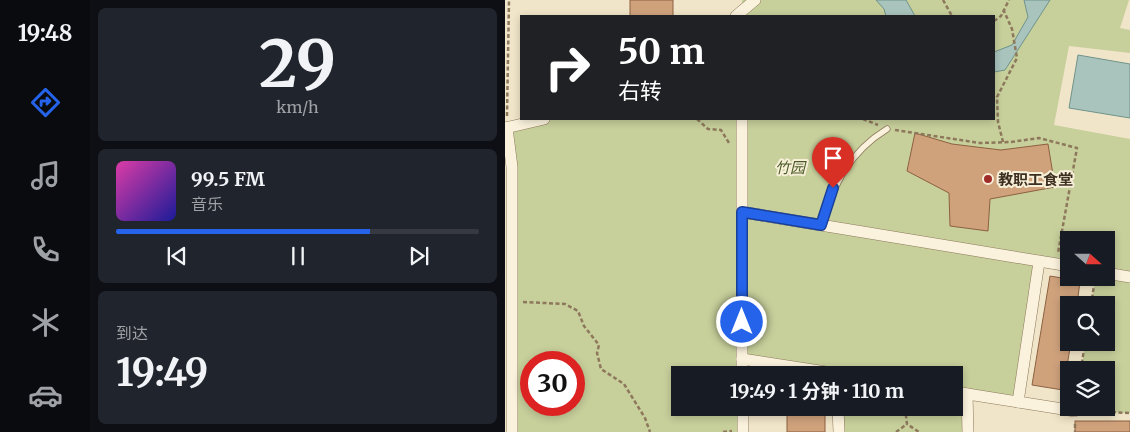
<!DOCTYPE html>
<html lang="zh">
<meta charset="utf-8">
<style>
:root{--surface:#171b24;--page:#20242c;--text:#f1f3f6;--muted:#9ea1a6;--line:#363941;--accent:#2563eb}
body{margin:0;font-family:Merriweather,"Noto Sans SC",serif;background:var(--page);color:var(--text);height:100vh;display:flex;flex-direction:column;font-size:19px;white-space:nowrap}
*{box-sizing:border-box;margin:0}
p{font-size:16px;color:var(--muted)}
.icon{flex:none;width:28px;height:28px;fill:none;stroke:currentColor;stroke-width:2;stroke-linecap:round;stroke-linejoin:round}
.map{position:relative;flex:1;overflow:hidden}
.side{display:flex;flex-direction:column;gap:8px;padding:8px;background:#0d0f14;width:415px}
.side>*{flex:none}
.guide{position:absolute;left:15px;top:15px;width:475px;height:105px;border-radius:0px;box-shadow:0 2px 8px #0003;background:#202124;color:#fff;overflow:hidden}
.needle{width:32px;rotate:111deg}
.controls{position:absolute;left:555px;top:231px;display:grid;gap:10px}
.controls a{display:grid;place-items:center;width:55px;height:55px;border-radius:0px;background:var(--surface);box-shadow:0 2px 8px #0003;font-size:25px}
.speed{position:absolute;left:15px;top:351px;display:flex;gap:10px;font-size:25px;font-weight:700;text-align:center}
.speed>*{display:grid;place-content:center;width:65px;height:65px;border-radius:50%;background:var(--surface);box-shadow:0 2px 8px #0003;line-height:1}
.speed .limit{border:8px solid #d22;background:#fff;color:#111}
.pin{position:absolute;display:grid;place-items:center;width:42px;height:42px;color:#fff;margin:-51px -21px;border-radius:50% 50% 50% 0;rotate:-45deg;box-shadow:0 0 5px #0007}
.pin .icon{rotate:45deg}
.me{position:absolute;width:55px;margin:-28px;rotate:0deg;stroke-linejoin:round;filter:drop-shadow(0 0 4px #0008)}
.turn{display:flex;align-items:center;gap:18px;height:105px;padding:0 15px;font-size:22px}
.turn .icon{width:65px;height:65px;stroke-width:2.5}
.turn b{display:block;font-size:35px;line-height:42px}
.big{font-size:38px;font-weight:700;line-height:1.1}
.side .card{flex:1;display:flex;flex-direction:column;justify-content:center;gap:8px;min-width:0;padding:0 18px;border-radius:8px;background:var(--page)}
.side .dial{align-items:center;gap:0}
.dial b{font-size:65px;line-height:1}
.song{display:flex;align-items:center;gap:15px}
.cover{width:60px;height:60px;border-radius:8px;background:linear-gradient(135deg,hsl(320 70% 55%),hsl(240 70% 35%))}
.played{height:5px;border-radius:2px;background:linear-gradient(90deg,var(--accent) 70%,var(--line) 70%)}
.keys{display:flex;justify-content:space-around;direction:ltr}
.trip{position:absolute;left:166px;top:366px;width:292px;height:50px;border-radius:0px;background:var(--surface);box-shadow:0 2px 8px #0003;font-weight:700;line-height:50px;text-align:center}
main{display:flex;flex:1;min-height:0}
.tab-bar{display:flex;flex-direction:column;width:90px;justify-content:space-around;align-items:center;background:#090b0e;color:var(--muted)}
.tab-bar .icon{width:35px;height:35px}
.tab-bar .selected{color:var(--accent)}
.tab-bar b{font-size:22px;color:var(--text)}
.map>svg:first-child{display:block}
.green{fill:#c7cf9b;fill-rule:evenodd}
.water{fill:#a9c4bd;stroke:#6f938b}
.building{fill:#cfa27c;stroke:#8d6141}
.lines{fill:none;stroke-linecap:round;stroke-linejoin:round}
.lane-casing{stroke:#8d785c;stroke-width:7}
.street-casing{stroke:#8d785c;stroke-width:12}
.path{stroke:#8d785c;stroke-width:2.5;stroke-dasharray:4 2.5;stroke-linecap:butt}
.lane{stroke:#faf2dc;stroke-width:5.5}
.street{stroke:#faf2dc;stroke-width:11}
.route-casing{stroke:#184099;stroke-width:12}
.route{stroke:#2563eb;stroke-width:9}
.poi-dot{fill:#9f2c29;stroke:#f7efd8;stroke-width:2}
.labels{text-anchor:middle;dominant-baseline:central;stroke-width:4;stroke-linejoin:round;paint-order:stroke}
.park-label{font-size:15px;font-style:italic;fill:#4b5a26;stroke:#f7efd8}
.poi-label{font-size:15px;font-weight:bold;fill:#3d2f20;stroke:#f7efd8;text-anchor:start}
</style>
<main>
<nav class="tab-bar">
<b>19:48</b>
<svg class="icon selected" aria-label="directions" viewBox="0 0 24 24"><path d="M12 3l9 9-9 9-9-9zM9 14v-3h6M13 9l2 2-2 2"/></svg>
<svg class="icon" aria-label="music" viewBox="0 0 24 24"><path d="M9 18V5l10-2v13"/><circle cx="6" cy="18" r="3"/><circle cx="16" cy="16" r="3"/></svg>
<svg class="icon" aria-label="phone" viewBox="0 0 24 24"><path d="M5 4h4l2 5-3 2q2 4 5 5l2-3 5 2v4C11 20 4 13 5 4z"/></svg>
<svg class="icon" aria-label="climate" viewBox="0 0 24 24"><path d="M12 3v18M4 7l16 10M4 17L20 7"/></svg>
<svg class="icon" aria-label="car" viewBox="0 0 24 24"><path d="M5 17H2v-5l4-1 3-4h7l3 4 3 1v5h-3M9 17h6M6 11h13"/><circle cx="7" cy="17" r="2"/><circle cx="17" cy="17" r="2"/></svg>
</nav>
<section class="side">
<div class="card dial"><b>29</b><p>km/h</p></div>
<div class="card">
<div class="song"><i class="cover"></i><div><b>99.5 FM</b><p>音乐</p></div></div>
<div class="played"></div>
<div class="keys"><svg class="icon" aria-label="previous" viewBox="0 0 24 24"><path d="M18 5L8 12l10 7zM5 5v14"/></svg><svg class="icon" aria-label="pause" viewBox="0 0 24 24"><path d="M8 5v14M16 5v14"/></svg><svg class="icon" aria-label="next" viewBox="0 0 24 24"><path d="M6 5l10 7-10 7zM19 5v14"/></svg></div>
</div>
<div class="card"><p>到达</p><b class="big">19:49</b></div>
</section>
<div class="map">
<svg width="625" height="432" viewBox="0 0 625 432">
<rect width="100%" height="100%" fill="#f0e5c8"/>
<!-- green -->
<path class="green" d="M237,0H624L615,28L625,30V53L564,46L549,125L625,139V413L570,411V408H601V370H576L580,343L601,342V305H586L590,278H601V240H564V266L535,262L513,402L462,394L463,432H334L333,408H450V375H332L238,359V375H175V408H238L239,432H7L2,128L39,119H489V16H231L237,12ZM26,362H69V405H26Z"/>
<!-- water -->
<g class="water">
<path d="M371,0H401L410,16H381L379,9Z"/>
<path d="M519,0H545L500,70L489,72V52L507,45L523,17Z"/>
<path d="M573,55L625,64V118L564,108Z"/>
</g>
<!-- building -->
<g class="building">
<rect x="125" y="0" width="43" height="16"/>
<path d="M410,133L447,144L496,150L543,144L550,187L485,199L483,231L445,226L444,193L402,171Z"/>
<path d="M545,276L575,281L572,305H564V342H566L558,390L527,385Z"/>
<rect x="282" y="408" width="38" height="24"/>
<rect x="570" y="421" width="55" height="11"/>
</g>
<g class="lines">
<defs>
<path id="lane" d="M315,225C330,184 343,153 382,129"/>
<g id="street">
<path d="M231,16L250,0"/>
<path d="M237,119V375"/>
<path d="M0,128L39,119"/>
<path d="M2,128L7,167V432"/>
<path d="M237,212L564,266"/>
<path d="M601,273L625,277"/>
<path d="M237,359L340,375"/>
<path d="M450,392L570,411"/>
<path d="M462,394L463,432"/>
<path d="M513,402L534,262"/>
<path d="M238,408V432"/>
<path d="M333,408L334,432"/>
</g>
</defs>
<!-- lane casing -->
<use href="#lane" class="lane-casing"/>
<!-- street casing -->
<use href="#street" class="street-casing"/>
<!-- path -->
<g class="path">
<path d="M438,0L447,16"/>
<path d="M489,21L496,16L504,0"/>
<path d="M2,116L4,0"/>
<path d="M192,119L203,129L216,130L224,143"/>
<path d="M358,119L373,125"/>
<path d="M390,130L475,143L506,142L534,138L572,148L553,253"/>
<path d="M498,142L493,122L492,97L512,58L507,29L499,11"/>
<path d="M18,302L60,304L73,311L79,326L94,345L92,353L96,369L119,384L140,418L145,432"/>
<path d="M586,305L590,279"/>
<path d="M576,370L580,342"/>
<path d="M400,408L402,424L414,432"/>
<path d="M581,411L625,413"/>
<path d="M570,424V432"/>
<path d="M218,432L227,431"/>
<path d="M391,432L402,424"/>
</g>
<!-- lane -->
<use href="#lane" class="lane"/>
<!-- street -->
<use href="#street" class="street"/>
</g>
<g class="lines">
<defs>
<path id="route" d="M237,322V212L316,225L328,188"/>
</defs>
<!-- route casing -->
<use href="#route" class="route-casing"/>
<!-- route -->
<use href="#route" class="route"/>
</g>
<!-- markers -->
<circle class="poi-dot" cx="483" cy="179" r="5"/>
<g class="labels">
<!-- park labels -->
<g class="park-label">
<text x="285" y="167">竹园</text>
</g>
<!-- poi labels -->
<g class="poi-label">
<text x="493" y="179">教职工食堂</text>
</g>
</g>
</svg>
<div class="controls">
<a><svg class="needle" viewBox="-14 -14 28 28"><path d="M0-13l5 13h-10z" fill="#e53935"/><path d="M0 13l5-13h-10z" fill="#9ea1a6"/></svg></a>
<a><svg class="icon" aria-label="search" viewBox="0 0 24 24"><circle cx="10" cy="10" r="6"/><path d="M15 15l6 6"/></svg></a>
<a><svg class="icon" aria-label="layers" viewBox="0 0 24 24"><path d="M12 4l9 5-9 5-9-5zM3 14l9 5 9-5"/></svg></a>
</div>
<div class="speed"><div class="limit">30</div></div>
<div class="pin" style="left:328px;top:188px;background:#d93025"><svg class="icon" aria-label="arrive" viewBox="0 0 24 24"><path d="M6 21V4h12l-3 4 3 4H6"/></svg></div>
<svg class="me" style="left:237px;top:322px" viewBox="-20 -20 40 40"><circle r="17" fill="#2563eb" stroke="#fff" stroke-width="3"/><path d="M0-11L8 9 0 5-8 9z" fill="#fff"/></svg>
<div class="trip">19:49 · 1 分钟 · 110 m</div>
<div class="guide">
<div class="turn"><svg class="icon" aria-label="right" viewBox="0 0 24 24"><path d="M7 20v-9h11M14 6l5 5-5 5"/></svg><div><b>50 m</b>右转</div></div>
</div>
</div>
</main>
